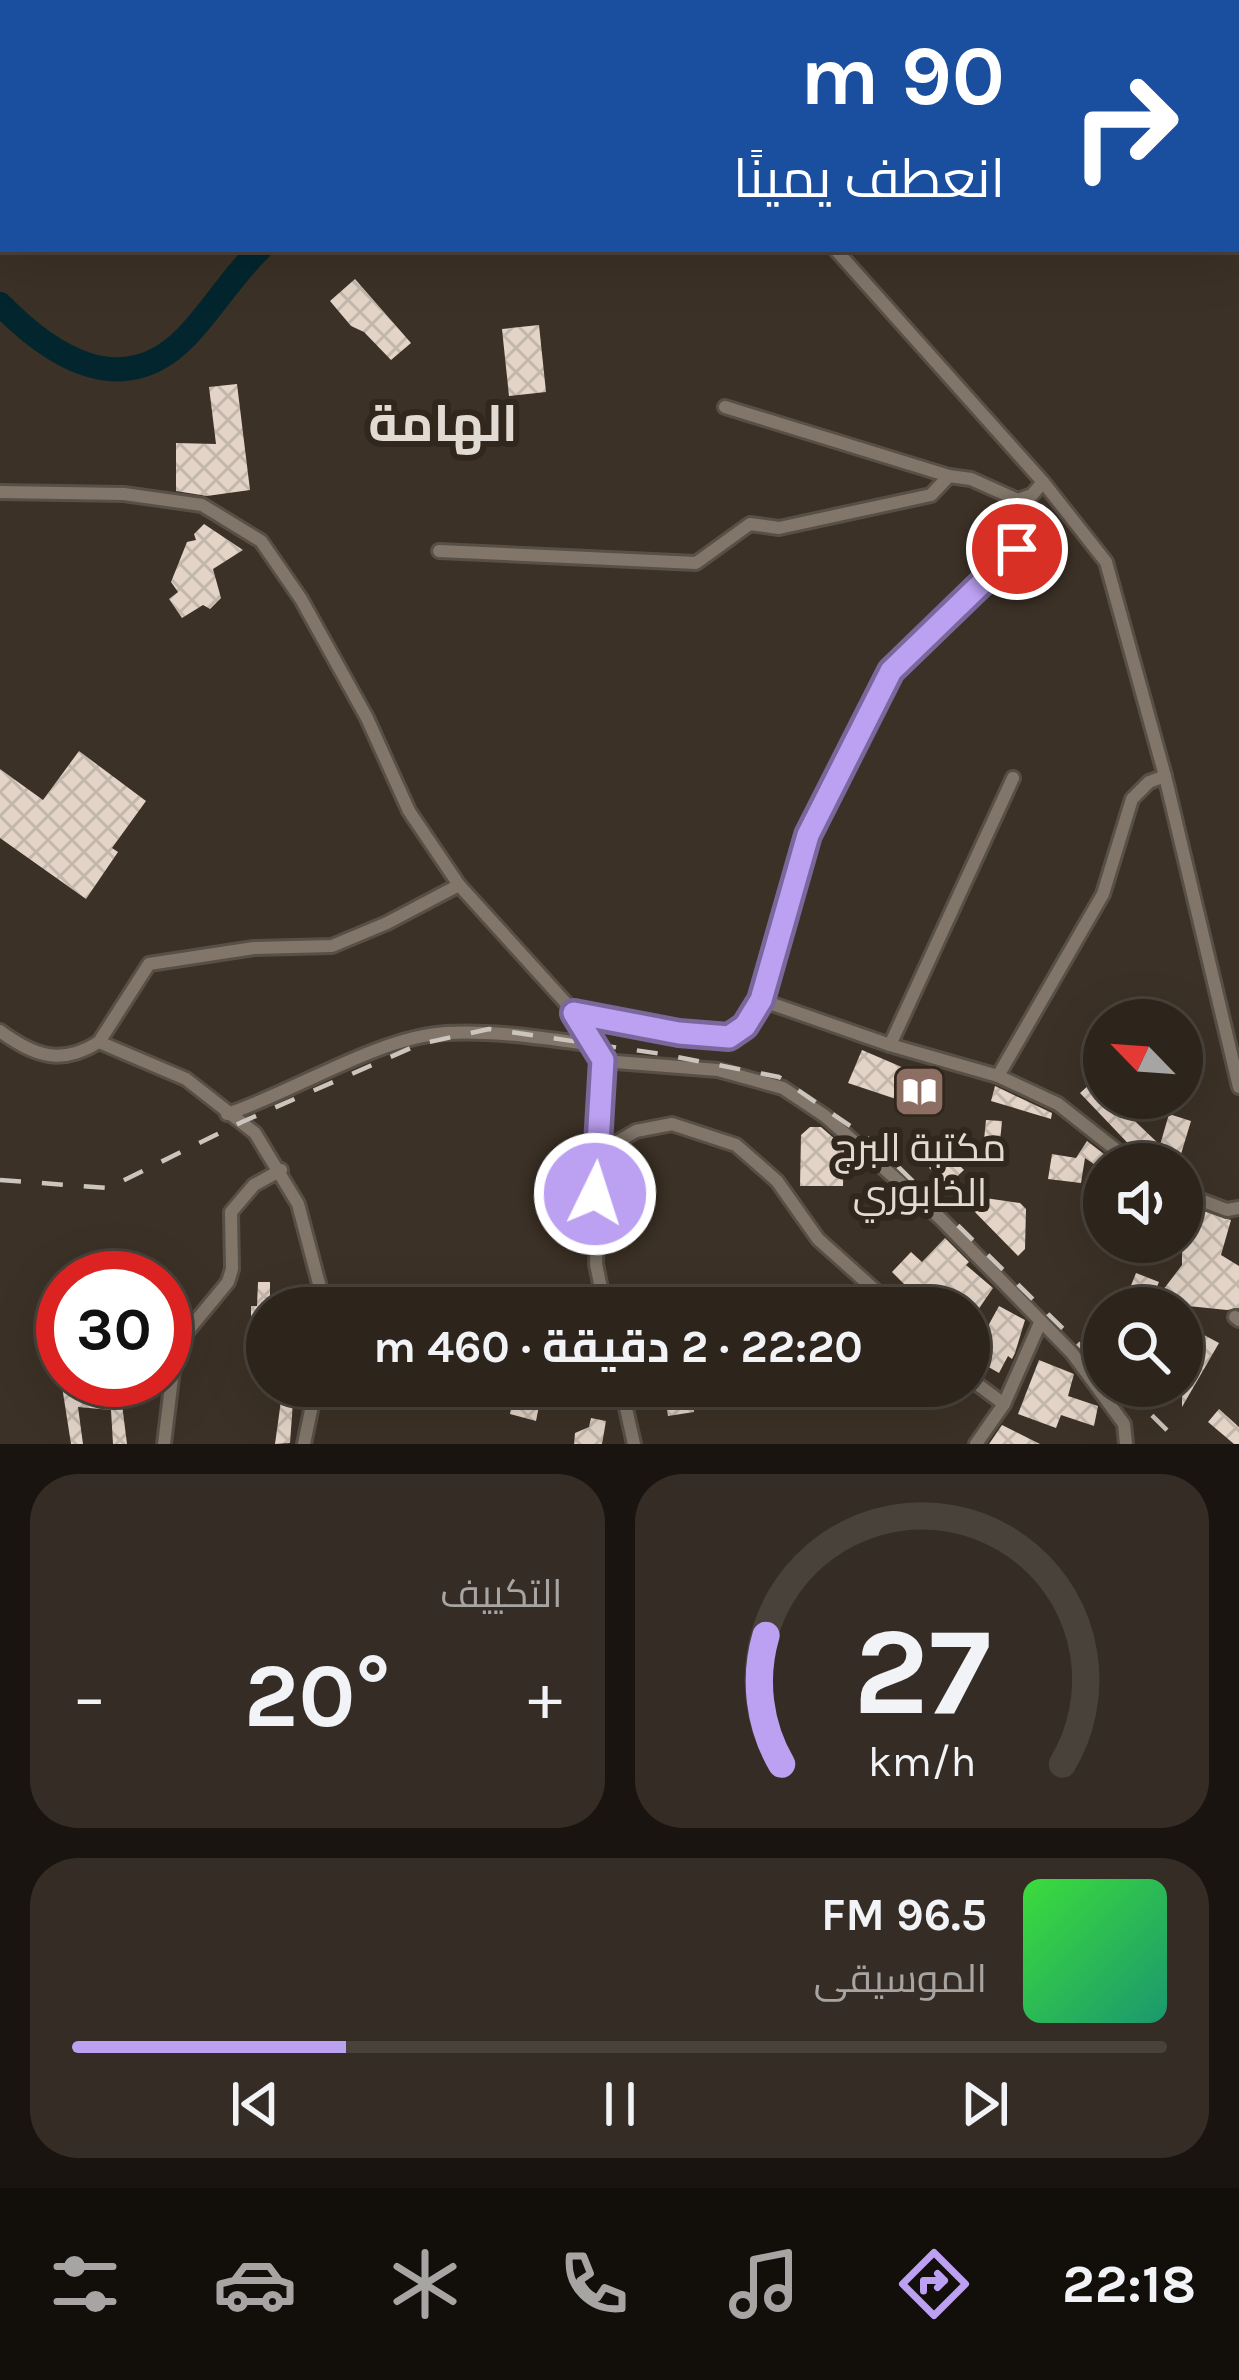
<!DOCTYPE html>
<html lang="ar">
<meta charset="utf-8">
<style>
:root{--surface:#2d251c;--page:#352d25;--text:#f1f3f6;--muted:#a7a5a3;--line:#48423b;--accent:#bca0f2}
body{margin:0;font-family:Karla,Cairo,sans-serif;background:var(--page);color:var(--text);direction:rtl;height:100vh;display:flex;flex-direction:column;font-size:45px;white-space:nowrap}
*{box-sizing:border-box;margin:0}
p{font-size:39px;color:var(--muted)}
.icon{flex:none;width:66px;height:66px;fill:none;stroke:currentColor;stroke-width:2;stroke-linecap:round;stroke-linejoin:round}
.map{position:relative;height:1444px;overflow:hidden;direction:ltr}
.drawer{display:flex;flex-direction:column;gap:30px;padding:30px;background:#19140f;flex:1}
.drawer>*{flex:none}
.hud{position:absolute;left:0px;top:0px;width:1239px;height:252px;box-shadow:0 12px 48px #0002,0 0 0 3px var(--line);direction:rtl;background:#1a4fa0;color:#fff;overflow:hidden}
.needle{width:78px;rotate:295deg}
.controls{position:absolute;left:1083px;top:999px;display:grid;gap:24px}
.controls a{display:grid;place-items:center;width:120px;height:120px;border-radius:50%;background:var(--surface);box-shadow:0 12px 48px #0002,0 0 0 3px var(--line);font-size:60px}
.speed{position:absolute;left:36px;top:1251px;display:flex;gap:24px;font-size:60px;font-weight:700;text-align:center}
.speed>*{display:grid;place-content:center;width:156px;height:156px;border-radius:50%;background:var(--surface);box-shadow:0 12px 48px #0002,0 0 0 3px var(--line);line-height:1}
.speed .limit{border:18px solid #d22;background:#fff;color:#111}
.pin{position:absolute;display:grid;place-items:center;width:102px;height:102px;color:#fff;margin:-51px;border:6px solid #fff;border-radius:50%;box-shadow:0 3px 12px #0007}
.me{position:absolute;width:132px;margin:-66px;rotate:4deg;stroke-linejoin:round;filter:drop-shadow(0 0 9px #0008)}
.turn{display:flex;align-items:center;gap:42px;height:252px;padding:0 36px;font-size:54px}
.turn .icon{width:156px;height:156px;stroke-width:2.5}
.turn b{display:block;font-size:84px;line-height:102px}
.big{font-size:90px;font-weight:700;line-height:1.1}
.drawer .card{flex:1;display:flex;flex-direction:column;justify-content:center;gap:18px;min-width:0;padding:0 42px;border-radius:48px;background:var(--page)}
.drawer .dial{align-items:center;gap:0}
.dial svg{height:312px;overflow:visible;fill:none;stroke:var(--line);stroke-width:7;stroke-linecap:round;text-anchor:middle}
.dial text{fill:var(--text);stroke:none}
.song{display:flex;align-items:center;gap:36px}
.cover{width:144px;height:144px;border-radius:18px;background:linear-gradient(135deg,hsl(120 70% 55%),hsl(160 70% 35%))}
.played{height:12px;border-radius:6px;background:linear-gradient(90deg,var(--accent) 25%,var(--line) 25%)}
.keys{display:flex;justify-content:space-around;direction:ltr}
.heat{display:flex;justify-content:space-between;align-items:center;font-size:66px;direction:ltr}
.drawer .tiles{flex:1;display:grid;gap:30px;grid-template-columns:1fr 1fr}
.card:last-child{grid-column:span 2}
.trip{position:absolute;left:246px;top:1287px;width:744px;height:120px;border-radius:60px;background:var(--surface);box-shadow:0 12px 48px #0002,0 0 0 3px var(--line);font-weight:700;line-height:120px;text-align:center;direction:rtl}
.menu{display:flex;height:192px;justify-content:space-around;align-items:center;background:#120f0b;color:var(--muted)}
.menu .icon{width:84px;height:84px}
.menu .active{color:var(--accent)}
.menu b{font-size:54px;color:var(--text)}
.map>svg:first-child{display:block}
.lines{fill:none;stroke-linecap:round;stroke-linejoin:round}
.river{stroke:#03262e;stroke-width:24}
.building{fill:url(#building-cross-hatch)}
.street-casing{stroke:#584f46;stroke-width:18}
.street{stroke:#82766a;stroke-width:12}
.rail{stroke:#ccc5bd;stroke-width:4.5;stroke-dasharray:21 21;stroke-linecap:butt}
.route-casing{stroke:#7a689d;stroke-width:30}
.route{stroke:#bca0f2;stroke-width:21}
.labels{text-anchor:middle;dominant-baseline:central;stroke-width:12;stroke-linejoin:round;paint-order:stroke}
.poi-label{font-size:39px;fill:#e2dbd4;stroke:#32271d}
.district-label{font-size:51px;font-weight:bold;fill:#e2dbd4;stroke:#32271d}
</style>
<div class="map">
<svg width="1239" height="1444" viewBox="0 0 1239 1444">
<defs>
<pattern id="building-cross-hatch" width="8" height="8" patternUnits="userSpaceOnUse" patternTransform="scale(3)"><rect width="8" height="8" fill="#e3d4c7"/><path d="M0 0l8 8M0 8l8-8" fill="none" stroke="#c3b7ac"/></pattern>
</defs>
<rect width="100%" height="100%" fill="#3c3126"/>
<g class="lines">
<!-- river -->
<g class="river">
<path d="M639,0L640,3"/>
<path d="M900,0L906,3"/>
<path d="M443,3L446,0"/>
<path d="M1236,162L1239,164"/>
<path d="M1236,220L1239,221"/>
<path d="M0,304C52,357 123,403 187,336C213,309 232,276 260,249"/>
</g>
</g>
<!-- building -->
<g class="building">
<path d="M355,279L411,343L391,360L364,332L351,326L330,301Z"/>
<path d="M539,325L546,392L509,396L502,329Z"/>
<path d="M237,384L250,490L207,496L176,491V443L216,444L209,387Z"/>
<path d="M204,524L243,550L213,569L221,598L210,609L203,605L182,618L169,599L178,592L171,582L187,542L196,540L194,534Z"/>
<path d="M79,751L146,801L112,848L118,852L86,899L0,838V769L43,800Z"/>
<path d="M862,1050L911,1071L899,1100L848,1083Z"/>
<path d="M1091,1083L1117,1111L1120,1107L1160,1145L1169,1114L1191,1121L1178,1164L1141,1157L1080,1093Z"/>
<path d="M995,1086L1052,1113L1051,1119L991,1101Z"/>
<path d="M986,1120L1002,1121L1000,1142L984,1140Z"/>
<path d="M810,1127H821L844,1147L843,1186H800L801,1135Z"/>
<path d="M1087,1141L1117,1164H1104V1171L1085,1158L1081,1183L1048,1179L1052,1154L1076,1158Z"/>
<path d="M945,1151L964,1170L947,1186L929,1168Z"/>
<path d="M978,1197L1020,1203L1026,1209L1025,1249L1018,1256L969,1206Z"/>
<path d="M1182,1204L1231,1220L1221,1255L1239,1266V1308L1227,1310L1188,1306L1163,1290L1182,1265Z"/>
<path d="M945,1238L969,1262L966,1265L993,1288L969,1323V1308H928L892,1272L911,1252L922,1262Z"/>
<path d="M1136,1273L1159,1282L1148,1308H1122Z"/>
<path d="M258,1282H270V1295L306,1294L305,1308H266V1322H251V1306H257Z"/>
<path d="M999,1306L1025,1320L1015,1353L1012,1359L1008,1356L999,1373L971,1357Z"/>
<path d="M1191,1328L1219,1343L1182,1407V1345Z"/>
<path d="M1039,1360L1074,1374L1068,1396L1098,1406L1094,1426L1061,1415L1056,1428L1018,1414Z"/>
<path d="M61,1380H145L148,1399L122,1404L127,1444H113L111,1410L78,1407L83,1444H71Z"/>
<path d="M283,1386H299L296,1402H293L290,1443L275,1444Z"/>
<path d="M515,1386L542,1391L536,1421L510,1414Z"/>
<path d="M663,1386H690L694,1412L668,1416Z"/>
<path d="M1219,1409L1239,1427V1444H1234L1208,1422Z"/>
<path d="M591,1418L606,1421L602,1444H574L575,1433L589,1427Z"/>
<path d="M1002,1425L1040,1444H989Z"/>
</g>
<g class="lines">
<defs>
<g id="street">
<path d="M732,0V3"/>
<path d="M835,249L1043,482L1106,562L1165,776L1239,1087"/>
<path d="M725,407L949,476L971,479L1018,500L1032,495L1043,482"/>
<path d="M0,492L124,494L202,505L261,541L301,599L367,718L409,811L459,885L575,1013L678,1033L729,1037L745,1026L761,1000L808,835L891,672L1036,533"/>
<path d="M439,551L696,563L750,524L779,528L931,495L949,476"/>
<path d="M761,1000L890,1045L998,1076L1058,1104L1134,1164"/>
<path d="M575,1013L603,1061L596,1264L605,1308"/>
<path d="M0,1031C34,1056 61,1066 99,1042L186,1079L255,1133L298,1204L322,1295V1308"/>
<path d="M99,1042L149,964L254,948L332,946L387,923L459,885"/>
<path d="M890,1045L1013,778"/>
<path d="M603,1061L718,1070L783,1088L825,1116L940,1218L1072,1353L1124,1424L1126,1444"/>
<path d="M998,1076L1103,894L1132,799L1149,782L1165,776"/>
<path d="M227,1114C294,1092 378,1037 446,1033C496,1030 547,1039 596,1045"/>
<path d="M598,1153L636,1131L672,1124L736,1145L777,1181L818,1239L895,1308"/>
<path d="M1182,1193L1227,1210L1239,1208"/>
<path d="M1235,1317L1239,1320"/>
<path d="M969,1378L1004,1404L976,1444"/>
<path d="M621,1386L634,1444"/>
<path d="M1004,1404L1040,1323"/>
<path d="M164,1444L176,1345L228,1282L232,1269L231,1212L254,1185L281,1170"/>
<path d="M304,1444L316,1386"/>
</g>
</defs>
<!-- street casing -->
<use href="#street" class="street-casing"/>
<!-- street -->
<use href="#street" class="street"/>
<!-- rail -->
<g class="rail">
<path d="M0,1180L108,1188L242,1122L420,1044L489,1029L662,1054L779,1077L872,1141L1104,1369"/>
<path d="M1122,1386L1181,1444"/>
</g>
</g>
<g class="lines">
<defs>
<path id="route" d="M595,1194L603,1060L574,1013L679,1033L729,1037L745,1026L761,1000L808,835L891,671L1017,549"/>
</defs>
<!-- route casing -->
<use href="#route" class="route-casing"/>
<!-- route -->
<use href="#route" class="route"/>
</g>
<!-- icons -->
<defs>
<symbol id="library-square" viewBox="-11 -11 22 22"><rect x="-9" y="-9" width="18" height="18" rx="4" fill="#8d6e63" stroke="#32271d"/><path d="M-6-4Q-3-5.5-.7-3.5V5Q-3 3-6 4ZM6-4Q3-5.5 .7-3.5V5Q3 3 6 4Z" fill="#fff"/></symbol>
</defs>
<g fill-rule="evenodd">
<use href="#library-square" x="890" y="1062" width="59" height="59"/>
</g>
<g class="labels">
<!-- poi labels -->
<g class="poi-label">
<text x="920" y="1148">مكتبة البرج<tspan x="920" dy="45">الخابوري</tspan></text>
</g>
<!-- district labels -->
<g class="district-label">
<text x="443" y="424">الهامة</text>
</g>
</g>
</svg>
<div class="controls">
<a><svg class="needle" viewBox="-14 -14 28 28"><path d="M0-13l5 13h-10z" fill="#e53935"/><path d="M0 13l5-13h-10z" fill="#a7a5a3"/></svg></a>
<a><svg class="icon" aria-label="sound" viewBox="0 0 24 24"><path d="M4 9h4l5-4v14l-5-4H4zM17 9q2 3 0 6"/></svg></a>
<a><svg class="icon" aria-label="search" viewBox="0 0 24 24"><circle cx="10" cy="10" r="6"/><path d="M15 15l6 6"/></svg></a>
</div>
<div class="speed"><div class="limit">30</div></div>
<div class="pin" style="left:1017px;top:549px;background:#d93025"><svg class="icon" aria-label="arrive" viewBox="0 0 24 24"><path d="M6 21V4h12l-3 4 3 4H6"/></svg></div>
<svg class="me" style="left:595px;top:1194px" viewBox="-20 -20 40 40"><circle r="17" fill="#bca0f2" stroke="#fff" stroke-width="3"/><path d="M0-11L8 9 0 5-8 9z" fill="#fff"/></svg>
<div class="trip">22:20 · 2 دقيقة · 460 m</div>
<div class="hud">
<div class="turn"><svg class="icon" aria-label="right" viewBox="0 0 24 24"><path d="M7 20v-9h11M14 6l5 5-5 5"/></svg><div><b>90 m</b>انعطف يمينًا</div></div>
</div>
</div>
<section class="drawer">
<div class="tiles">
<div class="card dial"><svg viewBox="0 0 100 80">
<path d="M14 69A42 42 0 1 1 86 69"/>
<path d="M14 69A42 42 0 0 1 10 36" stroke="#bca0f2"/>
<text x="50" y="56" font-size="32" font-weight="700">27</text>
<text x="50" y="72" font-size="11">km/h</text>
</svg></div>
<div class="card"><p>التكييف</p>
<div class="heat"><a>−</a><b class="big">20°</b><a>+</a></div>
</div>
<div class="card">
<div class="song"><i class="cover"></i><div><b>96.5 FM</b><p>الموسيقى</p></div></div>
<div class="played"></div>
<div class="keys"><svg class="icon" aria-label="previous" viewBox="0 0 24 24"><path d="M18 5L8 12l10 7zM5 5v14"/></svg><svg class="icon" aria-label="pause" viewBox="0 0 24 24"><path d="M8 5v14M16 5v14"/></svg><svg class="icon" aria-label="next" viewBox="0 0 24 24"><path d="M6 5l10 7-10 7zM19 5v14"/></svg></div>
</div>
</div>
</section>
<nav class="menu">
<b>22:18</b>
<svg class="icon active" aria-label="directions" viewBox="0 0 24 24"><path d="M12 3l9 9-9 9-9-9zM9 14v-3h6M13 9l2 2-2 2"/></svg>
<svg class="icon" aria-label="music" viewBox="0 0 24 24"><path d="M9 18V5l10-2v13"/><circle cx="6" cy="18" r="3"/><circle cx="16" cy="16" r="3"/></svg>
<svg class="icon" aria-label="phone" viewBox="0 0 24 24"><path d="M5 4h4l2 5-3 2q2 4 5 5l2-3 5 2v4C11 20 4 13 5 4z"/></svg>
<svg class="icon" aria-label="climate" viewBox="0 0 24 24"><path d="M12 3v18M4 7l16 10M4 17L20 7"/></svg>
<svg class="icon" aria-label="car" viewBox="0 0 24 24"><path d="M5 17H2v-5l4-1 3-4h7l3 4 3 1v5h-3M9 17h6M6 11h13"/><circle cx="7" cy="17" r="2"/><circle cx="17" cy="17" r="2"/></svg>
<svg class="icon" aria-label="filters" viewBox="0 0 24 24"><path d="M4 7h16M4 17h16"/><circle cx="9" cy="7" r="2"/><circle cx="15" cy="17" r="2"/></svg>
</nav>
